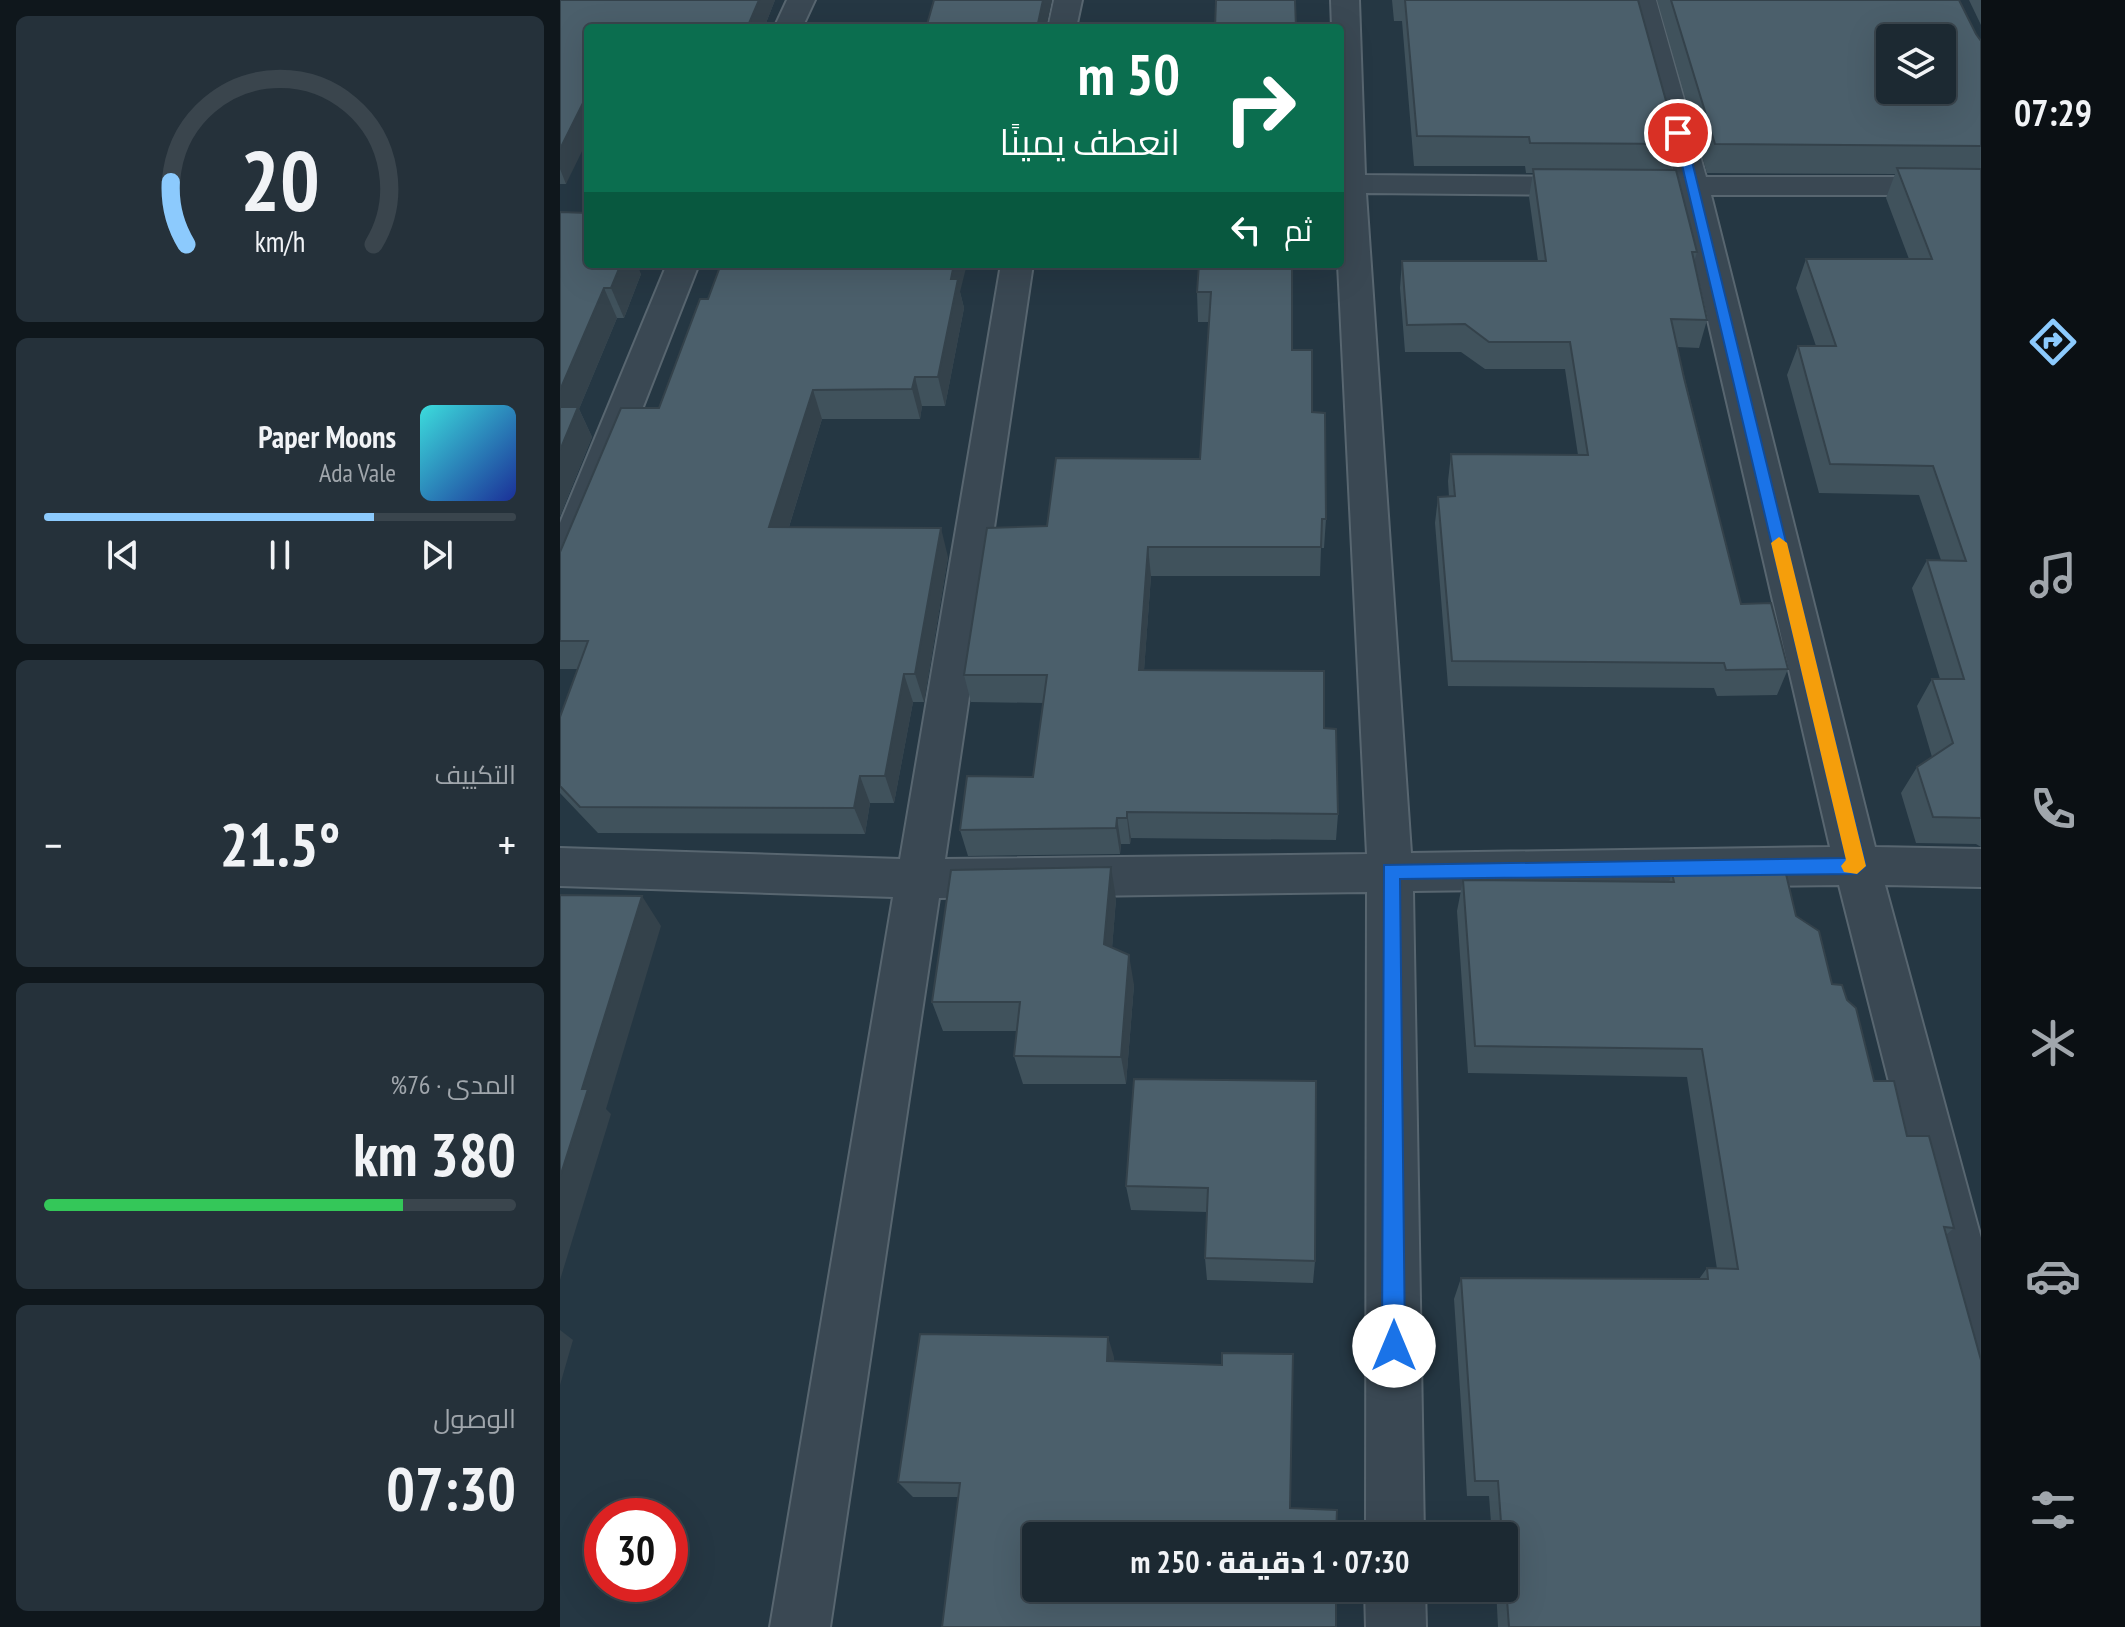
<!DOCTYPE html>
<html lang="ar">
<meta charset="utf-8">
<style>
:root{--surface:#1c2932;--page:#25313a;--text:#f1f3f6;--muted:#a0a6ac;--line:#3a454d;--accent:#8ccafd}
body{margin:0;font-family:"PT Sans Narrow",Cairo,sans-serif;background:var(--page);color:var(--text);direction:rtl;height:100vh;display:flex;flex-direction:column;font-size:30px;white-space:nowrap}
*{box-sizing:border-box;margin:0}
p{font-size:26px;color:var(--muted)}
.icon{flex:none;width:44px;height:44px;fill:none;stroke:currentColor;stroke-width:2;stroke-linecap:round;stroke-linejoin:round}
.map{position:relative;flex:1;overflow:hidden;direction:ltr}
.drawer{display:flex;flex-direction:column;gap:16px;padding:16px;background:#0f171c;width:560px}
.drawer>*{flex:none}
.guide{position:absolute;left:24px;top:24px;width:760px;height:244px;border-radius:8px;box-shadow:0 8px 32px #0002,0 0 0 2px var(--line);direction:rtl;background:#0b6e4f;color:#fff;overflow:hidden}
.controls{position:absolute;left:1316px;top:24px;display:grid;gap:16px}
.controls a{display:grid;place-items:center;width:80px;height:80px;border-radius:8px;background:var(--surface);box-shadow:0 8px 32px #0002,0 0 0 2px var(--line);font-size:40px}
.speed{position:absolute;left:24px;top:1498px;display:flex;gap:16px;font-size:40px;font-weight:700;text-align:center}
.speed>*{display:grid;place-content:center;width:104px;height:104px;border-radius:50%;background:var(--surface);box-shadow:0 8px 32px #0002,0 0 0 2px var(--line);line-height:1}
.speed .limit{border:12px solid #d22;background:#fff;color:#111}
.pin{position:absolute;display:grid;place-items:center;width:68px;height:68px;color:#fff;margin:-34px;border:4px solid #fff;border-radius:50%;box-shadow:0 2px 8px #0007}
.me{position:absolute;width:88px;margin:-44px;rotate:0deg;stroke-linejoin:round;filter:drop-shadow(0 0 6px #0008)}
.turn{display:flex;align-items:center;gap:28px;height:168px;padding:0 32px;font-size:36px}
.turn .icon{width:104px;height:104px;stroke-width:2.5}
.turn b{display:block;font-size:56px;line-height:68px}
.then{display:flex;align-items:center;height:76px;padding:0 32px;background:#0003;gap:16px;font-size:30px}
.big{font-size:60px;font-weight:800;line-height:1.1}
.drawer .card{flex:1;display:flex;flex-direction:column;justify-content:center;gap:12px;min-width:0;padding:0 28px;border-radius:12px;background:var(--page)}
.drawer .dial{align-items:center;gap:0}
.dial svg{height:208px;overflow:visible;fill:none;stroke:var(--line);stroke-width:7;stroke-linecap:round;text-anchor:middle}
.dial text{fill:var(--text);stroke:none}
.song{display:flex;align-items:center;gap:24px}
.cover{width:96px;height:96px;border-radius:12px;background:linear-gradient(135deg,hsl(180 70% 55%),hsl(230 70% 35%))}
.played{height:8px;border-radius:4px;background:linear-gradient(90deg,var(--accent) 70%,var(--line) 70%)}
.keys{display:flex;justify-content:space-around;direction:ltr}
.heat{display:flex;justify-content:space-between;align-items:center;font-size:44px;direction:ltr}
.charge{height:12px;border-radius:6px;background:linear-gradient(90deg,#34c759 76%,var(--line) 0)}
.trip{position:absolute;left:462px;top:1522px;width:496px;height:80px;border-radius:8px;background:var(--surface);box-shadow:0 8px 32px #0002,0 0 0 2px var(--line);font-weight:800;line-height:80px;text-align:center;direction:rtl}
main{display:flex;flex:1;min-height:0}
.dock{display:flex;flex-direction:column;width:144px;justify-content:space-around;align-items:center;background:#0b1014;color:var(--muted)}
.dock .icon{width:56px;height:56px}
.dock .active{color:var(--accent)}
.dock b{font-size:36px;color:var(--text)}
.map>svg:first-child{display:block}
.lines{fill:none;stroke-linecap:round;stroke-linejoin:round}
.minor-casing{stroke:#586670;stroke-width:4}
.minor{fill:#3a4853;fill-rule:evenodd}
.wall{fill:#40525c}
.shaded-wall{fill:#34424b}
.building{fill:#4b5f6b;stroke:#34424b;stroke-width:2;fill-rule:evenodd}
.route{fill:#1a73e8;stroke:#114b97;stroke-width:2}
.slow{fill:#f59e0b}
</style>
<main>
<nav class="dock">
<b>07:29</b>
<svg class="icon active" aria-label="directions" viewBox="0 0 24 24"><path d="M12 3l9 9-9 9-9-9zM9 14v-3h6M13 9l2 2-2 2"/></svg>
<svg class="icon" aria-label="music" viewBox="0 0 24 24"><path d="M9 18V5l10-2v13"/><circle cx="6" cy="18" r="3"/><circle cx="16" cy="16" r="3"/></svg>
<svg class="icon" aria-label="phone" viewBox="0 0 24 24"><path d="M5 4h4l2 5-3 2q2 4 5 5l2-3 5 2v4C11 20 4 13 5 4z"/></svg>
<svg class="icon" aria-label="climate" viewBox="0 0 24 24"><path d="M12 3v18M4 7l16 10M4 17L20 7"/></svg>
<svg class="icon" aria-label="car" viewBox="0 0 24 24"><path d="M5 17H2v-5l4-1 3-4h7l3 4 3 1v5h-3M9 17h6M6 11h13"/><circle cx="7" cy="17" r="2"/><circle cx="17" cy="17" r="2"/></svg>
<svg class="icon" aria-label="filters" viewBox="0 0 24 24"><path d="M4 7h16M4 17h16"/><circle cx="9" cy="7" r="2"/><circle cx="15" cy="17" r="2"/></svg>
</nav>
<div class="map">
<svg width="1421" height="1627" viewBox="0 0 1421 1627">
<rect width="100%" height="100%" fill="#253743"/>
<g class="lines">
<defs>
<g id="minor">
<path d="M227,0H255L242,28H214Z"/>
<path d="M494,0H522L516,28H488Z"/>
<path d="M771,0H799L805,175L1032,177L1043,179L1047,186L1043,193L1032,195L806,193L851,853L1270,847L1119,195L1093,193L1089,186L1093,179L1115,177L1068,0H1096L1146,177H1421V195H1151L1315,847L1421,849V887L1325,885L1421,1238V1365L1402,1357L1394,1338L1279,885L853,891L864,1536H806L807,892L379,898L270,1627H210L333,897L0,886V848L340,859L441,264H473L385,859L807,854L778,264L780,28H772Z"/>
<path d="M107,264H139L19,570L14,580L0,584V523Z"/>
<path d="M805,1588H865L866,1627H806Z"/>
</g>
</defs>
<!-- minor casing -->
<use href="#minor" class="minor-casing"/>
<!-- minor -->
<use href="#minor" class="minor"/>
</g>
<!-- wall -->
<g class="wall">
<path d="M0,0H215L204,28H28L6,184H0Z"/>
<path d="M832,0H1078L1118,144L1112,170L1137,252L1134,262L1147,320L1139,348L1117,347L1181,604L1228,669L1217,695L1157,696L1154,688L888,686L875,523L878,497H889L888,481L891,454L1018,455L1005,369H925L901,352H845L840,288L842,261H978L969,197L973,173H966L965,166H854L842,21H834Z"/>
<path d="M1097,0H1399L1416,34L1421,41V847L1416,844L1356,843L1341,793L1357,767L1372,757L1357,706L1372,679H1380L1352,588L1367,560H1381L1359,495L1259,493L1227,375L1238,346H1256L1236,288L1246,259H1349L1326,198L1335,174L1147,173Z"/>
<path d="M1409,0H1421V25Z"/>
<path d="M0,212L81,274L64,318H57L19,409L32,437L0,516Z"/>
<path d="M639,264L732,350L752,412L766,519L764,548H761L760,576H591L584,670L764,728L778,814L776,840L571,838L570,844H561L560,854L408,856L400,830L473,777L484,703L411,702L404,675L487,526L640,459L649,322H638L637,292Z"/>
<path d="M400,292L404,308L385,406H362L360,419H262L229,527L388,557L364,702H353L334,803H310L305,834L38,833L0,793V717L18,669H0V552L99,408Z"/>
<path d="M1112,873L1236,916L1272,984L1287,1000L1314,1081L1347,1136L1394,1228L1386,1235L1421,1627H938L936,1588H944V1536H932L929,1496H907L894,1299L901,1278L1139,1279L1147,1268L1157,1269L1127,1077L908,1073L897,911L903,880L1109,882Z"/>
<path d="M556,899L552,948L574,985L566,1084H463L454,1056L457,1031H383L372,1002Z"/>
<path d="M574,1079L755,1261L753,1283L647,1280L645,1258L647,1212L571,1210L566,1186Z"/>
<path d="M733,1354L398,1497H353L338,1482L554,1357V1361L662,1365Z"/>
</g>
<!-- shaded-wall -->
<g class="shaded-wall">
<path d="M199,0H215L204,28H187Z"/>
<path d="M483,0H492L486,28H477Z"/>
<path d="M28,93V139L6,184L0,169V149Z"/>
<path d="M61,264H77L81,274L64,318L51,288Z"/>
<path d="M394,264H407L400,292L404,308L385,406L378,377L391,279Z"/>
<path d="M44,288L57,318L19,409L32,437L0,516V390Z"/>
<path d="M355,377L362,406L360,419L352,389Z"/>
<path d="M253,390L262,419L220,556L209,527Z"/>
<path d="M381,528L388,557L364,702L355,674Z"/>
<path d="M588,547L591,576L582,698L579,670Z"/>
<path d="M344,674L353,702L334,803L325,776Z"/>
<path d="M300,776L310,803L305,834L294,808Z"/>
<path d="M567,812L571,838L570,844L567,818Z"/>
<path d="M557,818L561,844L560,854L556,828Z"/>
<path d="M551,867L556,899L550,974L544,944Z"/>
<path d="M82,896L101,926L46,1109L51,1114L0,1280V1177L22,1089Z"/>
<path d="M569,955L574,985L566,1084L561,1057Z"/>
<path d="M0,1330L13,1340L0,1385Z"/>
<path d="M548,1337L554,1357L553,1380L547,1361Z"/>
</g>
<!-- building -->
<g class="building">
<path d="M0,0H199L187,28H28V93L0,149Z"/>
<path d="M374,0H483L477,28H366Z"/>
<path d="M656,0H735L736,28H655Z"/>
<path d="M845,0H1078L1118,144L970,143L969,137L857,136Z"/>
<path d="M1111,0H1399L1416,34L1421,41V146L1155,144ZM1330,38H1382V90H1330Z"/>
<path d="M1337,168L1421,169V818L1373,817L1357,767L1393,743L1372,679H1404L1367,560L1406,561L1373,466L1270,464L1238,346H1276L1246,259H1372Z"/>
<path d="M973,169L1116,170L1137,252H1132L1147,320L1111,319L1124,378L1181,604L1211,603L1228,669L1166,670L1164,663L892,661L878,497L895,496L891,454L1028,455L1010,342H929L905,324L847,325L842,261H986Z"/>
<path d="M0,212L28,213V264H61L51,288H44L0,390Z"/>
<path d="M161,264H394L391,279H398L378,377H355L352,389L253,390L209,527L381,528L355,674H344L325,776H300L294,808L20,807L0,786V717L28,641H0V552L61,408H99L140,299H148Z"/>
<path d="M639,264H732V350H752V412L765,413L766,519H762L761,547H588L579,670L764,671V728L776,729L778,814L567,812V818H557L556,828L400,830L407,776L473,777L487,675H404L427,528L487,526L496,458L640,459L651,292H637Z"/>
<path d="M0,407H18L0,450Z"/>
<path d="M551,867L544,944L569,955L561,1057L454,1056L460,1002H372L391,870Z"/>
<path d="M1112,873L1226,874L1236,916L1259,931L1272,984L1282,985L1287,1000L1296,1008L1314,1081H1334L1347,1136H1369L1394,1228L1384,1227L1421,1360V1627H949L944,1558V1536H942L938,1481H915L901,1278L1148,1279L1147,1268L1178,1269L1142,1049L915,1046L903,880L1114,882Z"/>
<path d="M0,895L82,896L22,1089H28L0,1177Z"/>
<path d="M574,1079L756,1081L755,1261L645,1258L648,1188L566,1186Z"/>
<path d="M360,1334L548,1337L547,1361L662,1365V1353L733,1354L730,1508L777,1510L776,1536H476V1588H776V1627H382L400,1483L338,1482Z"/>
</g>
<!-- route -->
<path class="route" d="M1114,131L1125,133L1306,866L1297,874L840,879L845,1346L842,1354L834,1357L826,1354L822,1346L824,865L1286,858Z"/>
<!-- slow -->
<path class="slow" d="M1219,537L1227,543L1306,866L1297,874L1284,872L1281,866L1286,860L1211,543Z"/>
</svg>
<div class="controls">
<a><svg class="icon" aria-label="layers" viewBox="0 0 24 24"><path d="M12 4l9 5-9 5-9-5zM3 14l9 5 9-5"/></svg></a>
</div>
<div class="speed"><div class="limit">30</div></div>
<div class="pin" style="left:1118px;top:133px;background:#d93025"><svg class="icon" aria-label="arrive" viewBox="0 0 24 24"><path d="M6 21V4h12l-3 4 3 4H6"/></svg></div>
<svg class="me" style="left:834px;top:1346px" viewBox="-20 -20 40 40"><circle r="19" fill="#fff"/><path d="M0-13L10 11 0 6-10 11z" fill="#1a73e8"/></svg>
<div class="trip">07:30 · 1 دقيقة · 250 m</div>
<div class="guide">
<div class="turn"><svg class="icon" aria-label="right" viewBox="0 0 24 24"><path d="M7 20v-9h11M14 6l5 5-5 5"/></svg><div><b>50 m</b>انعطف يمينًا</div></div>
<div class="then">ثم<svg class="icon" aria-label="left" viewBox="0 0 24 24"><path d="M17 20v-9H6M10 6l-5 5 5 5"/></svg></div>
</div>
</div>
<section class="drawer">
<div class="card dial"><svg viewBox="0 0 100 80">
<path d="M14 69A42 42 0 1 1 86 69"/>
<path d="M14 69A42 42 0 0 1 8 45" stroke="#8ccafd"/>
<text x="50" y="56" font-size="32" font-weight="700">20</text>
<text x="50" y="72" font-size="11">km/h</text>
</svg></div>
<div class="card">
<div class="song"><i class="cover"></i><div><b>Paper Moons</b><p>Ada Vale</p></div></div>
<div class="played"></div>
<div class="keys"><svg class="icon" aria-label="previous" viewBox="0 0 24 24"><path d="M18 5L8 12l10 7zM5 5v14"/></svg><svg class="icon" aria-label="pause" viewBox="0 0 24 24"><path d="M8 5v14M16 5v14"/></svg><svg class="icon" aria-label="next" viewBox="0 0 24 24"><path d="M6 5l10 7-10 7zM19 5v14"/></svg></div>
</div>
<div class="card"><p>التكييف</p>
<div class="heat"><a>−</a><b class="big">21.5°</b><a>+</a></div>
</div>
<div class="card"><p>المدى · 76%</p><b class="big">380 km</b><div class="charge"></div></div>
<div class="card"><p>الوصول</p><b class="big">07:30</b></div>
</section>
</main>
